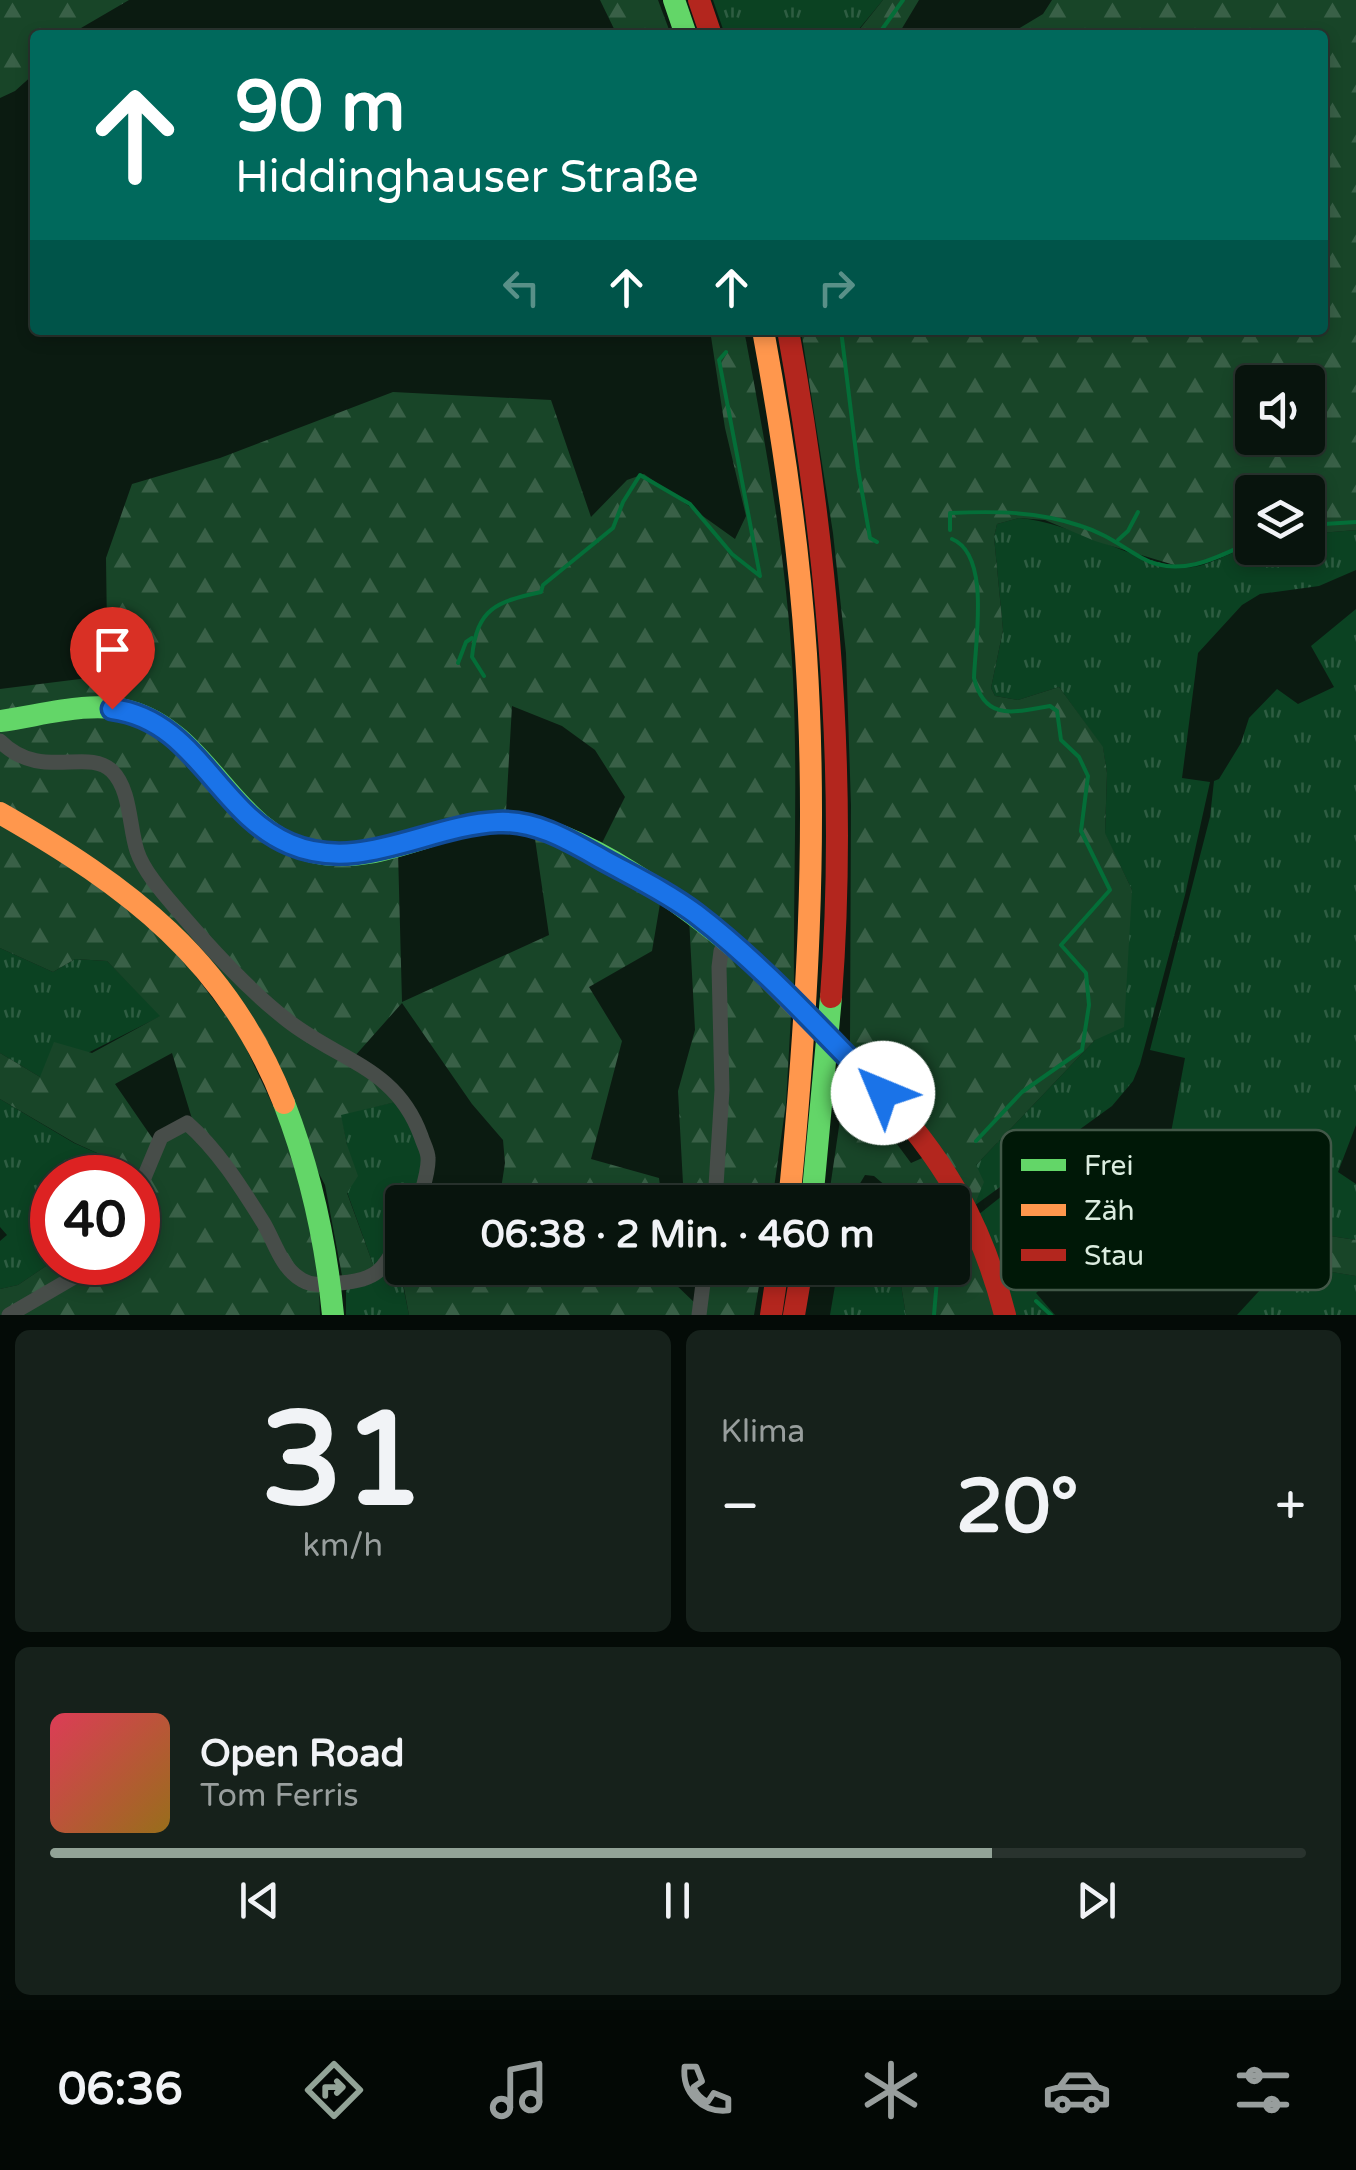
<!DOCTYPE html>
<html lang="de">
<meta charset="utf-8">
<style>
:root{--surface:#08140d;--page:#16211b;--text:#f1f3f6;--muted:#989e9d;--line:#29332e;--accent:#92a397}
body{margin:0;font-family:"Varela Round",sans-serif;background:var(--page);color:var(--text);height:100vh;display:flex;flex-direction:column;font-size:38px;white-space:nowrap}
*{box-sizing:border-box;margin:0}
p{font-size:32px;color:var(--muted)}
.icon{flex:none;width:55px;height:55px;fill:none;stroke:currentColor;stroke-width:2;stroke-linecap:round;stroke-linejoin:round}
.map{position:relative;height:1315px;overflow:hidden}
.side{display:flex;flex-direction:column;gap:15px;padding:15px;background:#040b07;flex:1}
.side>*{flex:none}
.guide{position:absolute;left:30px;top:30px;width:1298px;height:305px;border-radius:10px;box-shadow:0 5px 15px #0003,0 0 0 2px var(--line);background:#00695c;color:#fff;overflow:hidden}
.controls{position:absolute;left:1235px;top:365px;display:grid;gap:20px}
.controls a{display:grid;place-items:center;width:90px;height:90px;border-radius:10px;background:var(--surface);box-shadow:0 5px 15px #0003,0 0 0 2px var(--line);font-size:50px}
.speed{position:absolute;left:30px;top:1155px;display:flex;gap:20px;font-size:50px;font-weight:700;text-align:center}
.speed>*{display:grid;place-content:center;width:130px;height:130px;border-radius:50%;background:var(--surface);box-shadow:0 5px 15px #0003,0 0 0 2px var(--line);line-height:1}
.speed .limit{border:15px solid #d22;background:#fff;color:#111}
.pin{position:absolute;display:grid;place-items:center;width:85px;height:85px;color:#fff;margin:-102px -42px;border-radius:50% 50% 50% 0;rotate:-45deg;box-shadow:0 0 10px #0007}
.pin .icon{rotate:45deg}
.me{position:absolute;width:110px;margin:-55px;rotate:315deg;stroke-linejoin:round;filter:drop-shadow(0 0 8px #0008)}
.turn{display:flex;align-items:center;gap:35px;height:210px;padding:0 40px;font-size:45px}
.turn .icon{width:130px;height:130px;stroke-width:2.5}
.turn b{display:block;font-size:70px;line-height:85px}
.lanes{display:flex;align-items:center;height:95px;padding:0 40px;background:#0003;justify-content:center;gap:50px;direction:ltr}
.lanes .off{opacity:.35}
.big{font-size:75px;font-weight:700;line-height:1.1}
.side .card{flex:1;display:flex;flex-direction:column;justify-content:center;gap:15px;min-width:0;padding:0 35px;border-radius:15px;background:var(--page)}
.side .dial{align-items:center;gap:0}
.dial b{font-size:130px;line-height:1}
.song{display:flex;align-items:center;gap:30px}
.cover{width:120px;height:120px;border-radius:15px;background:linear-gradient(135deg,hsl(350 70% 55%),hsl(40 70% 35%))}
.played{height:10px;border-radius:5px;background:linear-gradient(90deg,var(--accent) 75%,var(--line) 75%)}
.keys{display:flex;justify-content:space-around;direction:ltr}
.heat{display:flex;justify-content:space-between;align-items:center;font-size:55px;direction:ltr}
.side .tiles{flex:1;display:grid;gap:15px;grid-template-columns:1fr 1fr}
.card:last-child{grid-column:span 2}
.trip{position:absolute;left:385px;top:1185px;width:585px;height:100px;border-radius:10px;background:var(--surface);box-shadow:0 5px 15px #0003,0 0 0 2px var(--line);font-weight:700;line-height:100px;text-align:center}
.tabs{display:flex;height:160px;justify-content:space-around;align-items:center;background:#030805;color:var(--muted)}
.tabs .icon{width:70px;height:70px}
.tabs .on{color:var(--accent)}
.tabs b{font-size:45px;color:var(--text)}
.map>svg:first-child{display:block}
.grass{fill:url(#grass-tufts)}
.forest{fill:url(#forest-firs);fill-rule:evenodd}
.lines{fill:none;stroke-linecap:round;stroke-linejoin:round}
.stream{stroke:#046e38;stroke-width:4}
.street{stroke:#474d49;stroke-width:15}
.fast{stroke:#63d668;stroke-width:22}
.slow{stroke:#ff974d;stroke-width:22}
.jam{stroke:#b3261e;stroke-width:22}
.slow-bridge{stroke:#ff974d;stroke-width:22}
.route-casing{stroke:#114b97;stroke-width:25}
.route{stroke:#1a73e8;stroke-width:18}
.key{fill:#001807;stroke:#425848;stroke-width:2.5}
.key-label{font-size:28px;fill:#dbecdf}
</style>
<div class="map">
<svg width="1356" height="1315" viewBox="0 0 1356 1315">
<defs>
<pattern id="grass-tufts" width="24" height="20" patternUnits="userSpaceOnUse" patternTransform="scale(2.5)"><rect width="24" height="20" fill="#0b4222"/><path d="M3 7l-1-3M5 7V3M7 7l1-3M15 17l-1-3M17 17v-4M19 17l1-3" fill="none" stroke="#2e5d42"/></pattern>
<pattern id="forest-firs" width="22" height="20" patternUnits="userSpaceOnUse" patternTransform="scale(2.5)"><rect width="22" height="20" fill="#184528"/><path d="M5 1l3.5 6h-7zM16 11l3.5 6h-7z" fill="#396047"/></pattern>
</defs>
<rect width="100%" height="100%" fill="#0b1b11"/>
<!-- grass -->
<g class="grass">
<path d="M713,0H883L854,35H725Z"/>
<path d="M1019,518C1075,523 1125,559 1182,567C1204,570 1227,553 1248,547C1261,544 1290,548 1308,548V534L1356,530V570L1319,586L1260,594L1242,605L1198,653L1182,778L1210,782L1185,895L1140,1064L1133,1081L1112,1106L974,1206L976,1165L1095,1040L1132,890L1105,834L1107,773L1103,748L1059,687L1018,700L995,696L991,688L1003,630L994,537L997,524Z"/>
<path d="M1356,609V1125L1338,1172L1356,1184V1240L1311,1233L1296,1249L1214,1234L1157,1207L1185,1058L1150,1050L1210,817L1214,781L1219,779L1241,743L1249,718L1277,689L1298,704L1334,687L1311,646Z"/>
<path d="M0,948L53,972L75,959L107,961L161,1016L40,1077L0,1053Z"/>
<path d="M0,1099L74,1143L126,1166L121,1177L52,1178V1262L18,1285L0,1289V1241L7,1235L0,1227Z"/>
<path d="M400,1101L426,1159L414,1202H402V1225L374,1267L347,1192V1145L340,1114Z"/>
<path d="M1027,1176L1081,1187L1090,1242L1036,1293L1055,1315H1010L978,1215Z"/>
<path d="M396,1251L409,1315H346V1286H366L388,1265Z"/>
<path d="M1284,1264L1356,1276V1315H1237Z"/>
<path d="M838,1268H906L901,1285L906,1315H830Z"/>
</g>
<!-- forest -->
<g class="forest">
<path d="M0,0H129L69,35H35V73L15,91L0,98Z"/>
<path d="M600,0H658L671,35H617Z"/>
<path d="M883,0H919L898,35H855Z"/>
<path d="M1052,0H1356V530L1308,534V492H1252V545L1209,562L1184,568L1095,541L1045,520L1019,518L997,524L994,537L1003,630L991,688L995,696L1018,700L1059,687L1103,747L1107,773L1105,833L1132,890L1124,1027L1095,1040L976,1165L984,1182L974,1206L850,1045L851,805L846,653L833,533L801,330H1322V35H1008L1043,14ZM1252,382H1308V438H1252Z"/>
<path d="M710,330H744C766,445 787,561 793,678C798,783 793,887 794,991L600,847L625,797L595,750L562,726L512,706L506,811C437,826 357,859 289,837L149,710L0,714V689L96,677L107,629L106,558L132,484L220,458L393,392L551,400L591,517L627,480L644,474L735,539L746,516L725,428Z"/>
<path d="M114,715L159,734L244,826L282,849L398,852L402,1002L549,935L534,832L661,898L652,951L589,987L622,1041L591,1159L659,1178L662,1202H499L505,1163L503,1140L472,1104L402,1003L354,1057L298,1026L195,925L141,853L115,769L32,757L0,735V726Z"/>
<path d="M0,745L92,766L108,773L118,788L135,857L257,1001L372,1074L400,1101L341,1115L347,1145L358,1176L347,1193L374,1267L343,1281L325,1185L209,963L0,802Z"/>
<path d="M0,819L71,861L172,945L239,1033L296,1155L319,1277L307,1278L299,1274L193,1122L172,1053L115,1084L155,1142L188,1125L263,1228L278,1260L319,1288L320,1315H0V1289L18,1285L52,1262H138V1178L121,1177L126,1166L75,1143L0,1099V1053L40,1077L54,1042L92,1053L160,1016L107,961L75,959L53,972L0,948Z"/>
<path d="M689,918L791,1015L786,1103L772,1202H684L678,1091L695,1030Z"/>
<path d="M847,1072L898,1118L891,1136L911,1163L929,1155L954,1189L997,1315H906L901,1285L906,1268H952V1202H905L874,1176L865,1175L849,1202H828Z"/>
<path d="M1311,1233L1356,1240V1276L1283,1264Z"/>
<path d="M402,1242V1268H670L672,1281L697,1305L696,1315H409L397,1251Z"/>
<path d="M696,1268H762L754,1315H702L707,1285Z"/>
</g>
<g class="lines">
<!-- stream -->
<g class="stream">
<path d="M878,35L903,0"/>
<path d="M841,330L858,469L870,538L877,542"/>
<path d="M1308,525L1356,522"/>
<path d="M950,530V513C994,511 1038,511 1081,526C1104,533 1121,546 1142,558C1179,579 1219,557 1252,541"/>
<path d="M952,539C991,555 975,642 974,678C985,722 1014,712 1050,706L1057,711L1061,740L1079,757L1088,776L1081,831L1110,890L1061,945L1086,973L1089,1005L1082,1050L1022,1092L976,1141"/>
<path d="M1118,540L1128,531L1138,512"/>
<path d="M458,663L466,642L472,638"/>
<path d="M484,676L472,657C477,608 496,602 541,592L543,585L613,528L623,502L640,475L690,504L732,554L760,576L719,360L726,352"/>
<path d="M1106,1191L1134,1198"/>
<path d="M1216,1245L1243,1244L1283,1227L1299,1244"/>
<path d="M952,1246L956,1252"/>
<path d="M1036,1301L1051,1315"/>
<path d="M934,1315L938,1268"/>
</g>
<!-- street -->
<g class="street">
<path d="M0,741C41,782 87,747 112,771C131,790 129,827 137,851C143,870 162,892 175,907C209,947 246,988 287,1020C339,1061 396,1067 421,1136C423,1143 428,1151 428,1158C429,1171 422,1190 419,1202"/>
<path d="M138,1192L161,1137L187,1123C218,1150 241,1187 263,1222C275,1242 281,1268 302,1280C314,1287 328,1284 340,1283C381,1280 384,1267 402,1234"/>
<path d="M715,1202L722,1090L719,967L721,951L729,940"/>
<path d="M9,1315L100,1262"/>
<path d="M699,1315L705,1268"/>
</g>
<!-- fast -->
<g class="fast">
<path d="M674,0L686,35"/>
<path d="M0,721C40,716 89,700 129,711C208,732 232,833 313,852C375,867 432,827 492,822C571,816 698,915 755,965"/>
<path d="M284,1103C311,1173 326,1241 333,1315"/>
<path d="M812,1202L831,997"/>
</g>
<!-- slow -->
<g class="slow">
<path d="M763,330C783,438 799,545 806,654C818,837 807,1020 789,1202"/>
<path d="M0,813C128,886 228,960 284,1103"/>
</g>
<!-- jam -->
<g class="jam">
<path d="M699,0L711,35"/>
<path d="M788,330C828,550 848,774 831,997"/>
<path d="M875,1085C942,1155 981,1221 1005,1315"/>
<path d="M771,1315L778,1268"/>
<path d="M794,1315L802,1268"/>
</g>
<!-- slow-bridge -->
<path class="slow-bridge" d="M755,965L875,1085"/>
</g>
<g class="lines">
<defs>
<path id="route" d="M112,709C197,720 217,813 290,844C360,874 428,825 498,822C537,820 572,842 604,860C635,877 668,893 696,914C764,966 823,1033 883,1093"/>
</defs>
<!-- route casing -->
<use href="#route" class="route-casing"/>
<!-- route -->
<use href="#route" class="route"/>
</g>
<!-- legend -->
<rect x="1001" y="1130" width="330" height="160" rx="15" class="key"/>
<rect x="1021" y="1159" width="45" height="12" fill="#63d668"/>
<rect x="1021" y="1204" width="45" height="12" fill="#ff974d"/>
<rect x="1021" y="1249" width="45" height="12" fill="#b3261e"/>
<g class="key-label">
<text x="1084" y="1175">Frei</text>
<text x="1084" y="1220">Zäh</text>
<text x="1084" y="1265">Stau</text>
</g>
</svg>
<div class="controls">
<a><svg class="icon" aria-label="sound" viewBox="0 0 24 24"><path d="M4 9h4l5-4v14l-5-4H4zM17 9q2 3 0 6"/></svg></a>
<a><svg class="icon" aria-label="layers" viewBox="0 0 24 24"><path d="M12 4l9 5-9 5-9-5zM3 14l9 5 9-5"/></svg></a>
</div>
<div class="speed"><div class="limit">40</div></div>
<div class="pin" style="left:112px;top:709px;background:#d93025"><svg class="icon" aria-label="arrive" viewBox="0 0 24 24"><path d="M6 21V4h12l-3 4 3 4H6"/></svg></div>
<svg class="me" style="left:883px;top:1093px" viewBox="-20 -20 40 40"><circle r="19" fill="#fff"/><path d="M0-13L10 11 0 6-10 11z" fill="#1a73e8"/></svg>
<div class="trip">06:38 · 2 Min. · 460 m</div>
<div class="guide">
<div class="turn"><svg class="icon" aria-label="ahead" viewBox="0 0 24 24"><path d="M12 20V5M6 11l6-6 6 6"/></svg><div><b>90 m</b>Hiddinghauser Straße</div></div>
<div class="lanes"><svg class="icon off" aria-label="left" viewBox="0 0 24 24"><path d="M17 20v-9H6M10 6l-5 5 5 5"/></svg><svg class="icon" aria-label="ahead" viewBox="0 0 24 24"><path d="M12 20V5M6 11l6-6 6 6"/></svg><svg class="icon" aria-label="ahead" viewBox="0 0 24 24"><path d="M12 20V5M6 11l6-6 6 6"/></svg><svg class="icon off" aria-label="right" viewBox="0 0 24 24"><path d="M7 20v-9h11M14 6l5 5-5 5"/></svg></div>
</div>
</div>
<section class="side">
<div class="tiles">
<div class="card dial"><b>31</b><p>km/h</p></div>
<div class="card"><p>Klima</p>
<div class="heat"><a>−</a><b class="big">20°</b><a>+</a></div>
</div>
<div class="card">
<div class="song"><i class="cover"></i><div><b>Open Road</b><p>Tom Ferris</p></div></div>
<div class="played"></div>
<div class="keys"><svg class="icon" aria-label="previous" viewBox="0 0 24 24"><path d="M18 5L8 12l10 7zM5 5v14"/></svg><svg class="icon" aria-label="pause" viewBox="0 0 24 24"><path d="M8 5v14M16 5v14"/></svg><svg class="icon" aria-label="next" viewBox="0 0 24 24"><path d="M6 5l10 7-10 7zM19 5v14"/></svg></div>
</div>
</div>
</section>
<nav class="tabs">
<b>06:36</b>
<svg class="icon on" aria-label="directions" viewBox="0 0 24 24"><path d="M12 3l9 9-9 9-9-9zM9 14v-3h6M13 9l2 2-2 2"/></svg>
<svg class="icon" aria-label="music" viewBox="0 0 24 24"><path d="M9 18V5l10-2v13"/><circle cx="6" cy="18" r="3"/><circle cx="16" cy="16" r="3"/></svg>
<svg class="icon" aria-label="phone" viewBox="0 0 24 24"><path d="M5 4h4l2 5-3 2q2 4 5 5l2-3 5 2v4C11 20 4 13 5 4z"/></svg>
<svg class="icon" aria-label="climate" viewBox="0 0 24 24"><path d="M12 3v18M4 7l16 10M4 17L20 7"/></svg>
<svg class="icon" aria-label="car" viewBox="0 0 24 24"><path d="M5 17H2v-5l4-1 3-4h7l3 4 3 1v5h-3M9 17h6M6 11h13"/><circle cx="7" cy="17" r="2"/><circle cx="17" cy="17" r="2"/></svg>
<svg class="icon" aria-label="filters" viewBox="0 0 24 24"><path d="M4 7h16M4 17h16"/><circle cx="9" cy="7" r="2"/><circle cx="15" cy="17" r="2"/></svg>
</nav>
